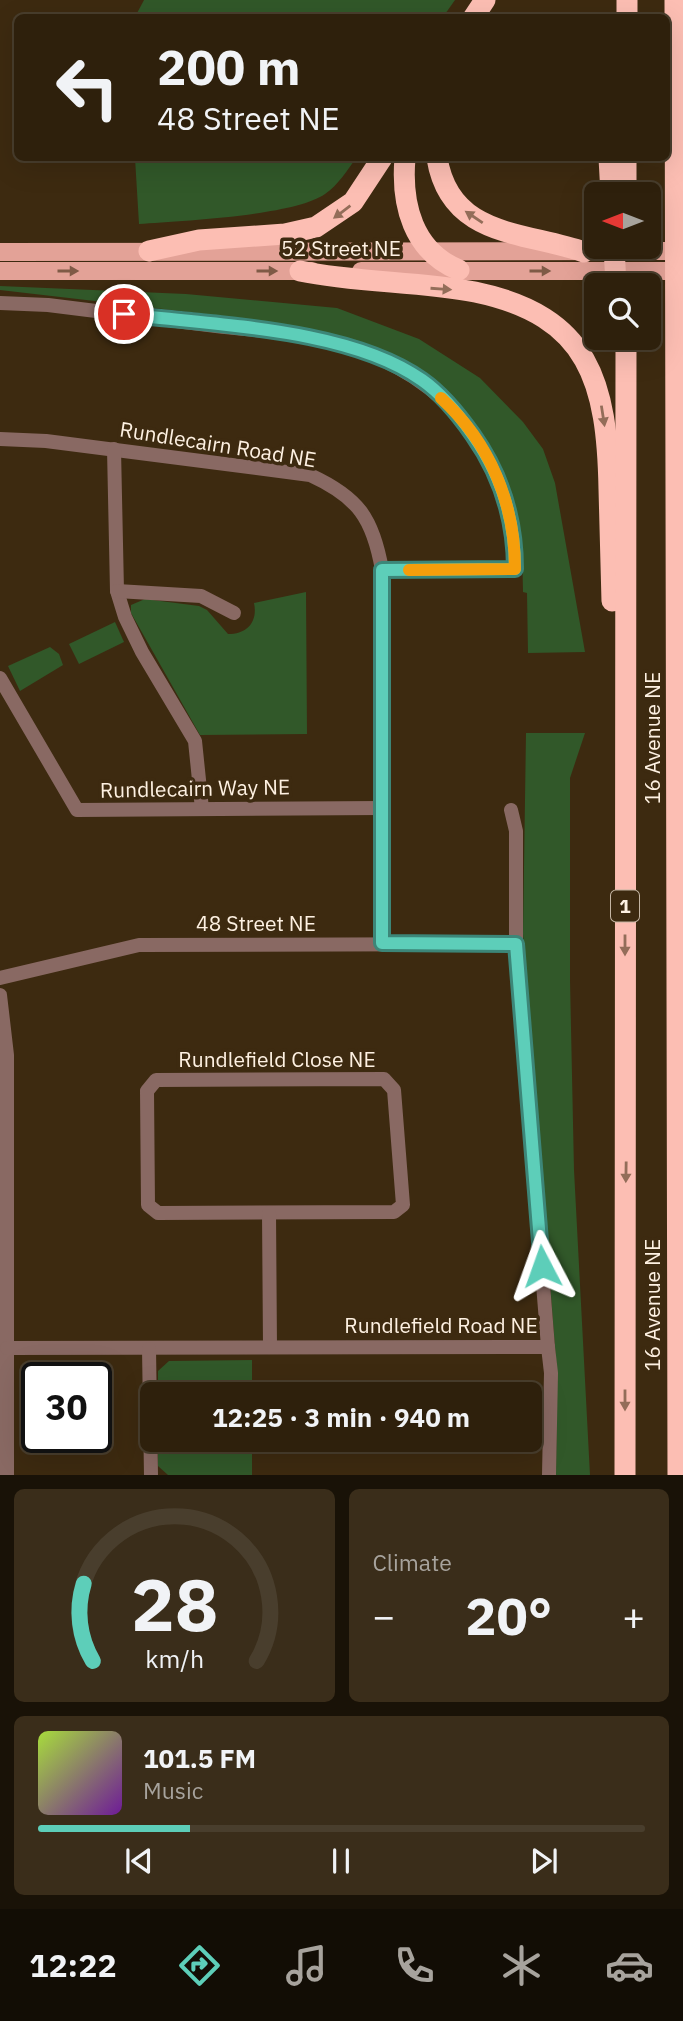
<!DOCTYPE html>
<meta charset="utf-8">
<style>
:root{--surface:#2e200c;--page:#3a2d1a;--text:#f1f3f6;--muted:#a7a39d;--line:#493e2d;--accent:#5dceb9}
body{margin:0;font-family:"IBM Plex Sans",sans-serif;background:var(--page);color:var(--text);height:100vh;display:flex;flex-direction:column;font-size:26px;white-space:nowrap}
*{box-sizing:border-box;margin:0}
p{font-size:23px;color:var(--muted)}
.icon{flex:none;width:38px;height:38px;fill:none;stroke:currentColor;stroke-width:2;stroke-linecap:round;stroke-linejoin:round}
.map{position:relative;height:1475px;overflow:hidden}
.sheet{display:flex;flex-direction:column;gap:14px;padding:14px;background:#191207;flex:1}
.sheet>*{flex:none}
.guide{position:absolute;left:14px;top:14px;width:656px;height:147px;border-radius:10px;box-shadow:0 7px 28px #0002,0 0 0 2px var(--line);background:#2e200c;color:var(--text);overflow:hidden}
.needle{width:46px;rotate:270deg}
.tools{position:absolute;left:584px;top:182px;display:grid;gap:14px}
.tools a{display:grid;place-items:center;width:77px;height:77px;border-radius:10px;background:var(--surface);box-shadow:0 7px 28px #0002,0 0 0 2px var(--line);font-size:35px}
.speed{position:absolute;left:21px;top:1362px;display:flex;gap:14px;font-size:35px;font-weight:700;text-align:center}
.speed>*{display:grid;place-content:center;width:91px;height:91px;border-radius:50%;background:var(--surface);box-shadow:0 7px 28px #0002,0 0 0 2px var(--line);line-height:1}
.speed .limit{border:4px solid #111;border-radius:10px;background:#fff;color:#111}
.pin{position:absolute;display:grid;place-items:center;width:60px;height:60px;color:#fff;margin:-30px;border:4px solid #fff;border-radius:50%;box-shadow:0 2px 7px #0007}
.me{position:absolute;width:77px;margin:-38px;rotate:356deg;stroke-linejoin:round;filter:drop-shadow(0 0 5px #0008)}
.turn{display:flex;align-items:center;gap:24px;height:147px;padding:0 28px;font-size:32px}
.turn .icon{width:91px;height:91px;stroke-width:2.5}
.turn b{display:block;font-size:49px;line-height:60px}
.big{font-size:52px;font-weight:700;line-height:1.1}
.sheet .widget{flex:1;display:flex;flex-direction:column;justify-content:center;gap:10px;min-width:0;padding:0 24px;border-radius:10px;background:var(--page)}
.sheet .dial{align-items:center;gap:0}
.dial svg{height:182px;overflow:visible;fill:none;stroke:var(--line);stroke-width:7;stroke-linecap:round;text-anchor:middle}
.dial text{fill:var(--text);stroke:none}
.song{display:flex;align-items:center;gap:21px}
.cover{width:84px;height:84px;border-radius:10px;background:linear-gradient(135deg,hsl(80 70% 55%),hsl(280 70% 35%))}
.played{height:7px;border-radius:4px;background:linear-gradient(90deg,var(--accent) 25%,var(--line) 25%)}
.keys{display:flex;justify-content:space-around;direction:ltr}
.heat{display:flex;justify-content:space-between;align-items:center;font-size:38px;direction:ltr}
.sheet .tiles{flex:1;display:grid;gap:14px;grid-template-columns:1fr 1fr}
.widget:last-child{grid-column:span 2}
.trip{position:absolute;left:140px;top:1382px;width:402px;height:70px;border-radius:10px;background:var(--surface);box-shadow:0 7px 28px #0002,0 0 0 2px var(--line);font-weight:700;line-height:70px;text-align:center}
.dock{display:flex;height:112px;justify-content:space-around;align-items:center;background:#120d05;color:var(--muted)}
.dock .icon{width:49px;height:49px}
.dock .active{color:var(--accent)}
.dock b{font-size:32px;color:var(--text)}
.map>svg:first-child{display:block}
.green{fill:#315829}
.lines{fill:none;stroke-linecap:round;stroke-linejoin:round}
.minor{stroke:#896963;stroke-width:14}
.major{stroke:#e3a297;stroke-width:18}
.highway{stroke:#fcbeb3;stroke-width:21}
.oneway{fill:#936d59}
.oneway2{fill:#7f5a46}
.route-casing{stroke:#3c8678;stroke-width:18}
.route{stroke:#5dceb9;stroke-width:12}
.slow{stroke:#f59e0b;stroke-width:12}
.labels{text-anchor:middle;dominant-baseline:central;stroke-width:7;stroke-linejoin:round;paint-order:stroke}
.shield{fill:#3d2a10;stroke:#c4b5a3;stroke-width:2}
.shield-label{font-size:19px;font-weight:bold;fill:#fef1e2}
.street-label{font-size:21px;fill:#fef1e2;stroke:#3d2a10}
</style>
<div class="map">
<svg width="683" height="1475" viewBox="0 0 683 1475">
<rect width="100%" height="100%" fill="#3d2a10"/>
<!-- green -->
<g class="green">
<path d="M144,0H455L443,17H135Z"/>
<path d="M135,158H356C347,171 338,185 325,194C294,216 180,221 139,224Z"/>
<path d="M0,286L186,294L337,308L419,339L480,378L523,422L543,449L555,483L585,652L528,653L527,593L523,592L522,546L516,513L510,488L493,451L471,418L415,368L388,353L325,333L251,323L241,318L0,290Z"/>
<path d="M306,592L307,734L200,735L131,613V605L145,599L199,606L207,610L228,634C247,634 258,622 254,603Z"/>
<path d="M115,622L124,642L79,664L69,644Z"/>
<path d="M50,647L59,654L63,665L20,691L8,666Z"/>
<path d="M526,733H585L570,778V980L574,1170L590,1475H556L557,1373L523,934Z"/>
<path d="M252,1360V1395H158V1371L169,1361Z"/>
<path d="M158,1440H252V1475H168L158,1466Z"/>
</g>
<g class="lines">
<!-- minor -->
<g class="minor">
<path d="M0,303L48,305C104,312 160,319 216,326C257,331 302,332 342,344C448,377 514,456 515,569L382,570"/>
<path d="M0,439L46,441L310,475C358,497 373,518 382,570V943"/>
<path d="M114,449L117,591L125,617L142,652L195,741L202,809"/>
<path d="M117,591L201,596L234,613"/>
<path d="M0,678L77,810L382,808"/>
<path d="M0,978L139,945L516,944"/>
<path d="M0,995L7,1055V1475"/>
<path d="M384,1079L394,1090L403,1205L394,1212L158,1213L148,1205L147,1091L156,1080Z"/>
<path d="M269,1213L270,1347"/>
<path d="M548,1347L551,1373L549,1475"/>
<path d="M7,1348L548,1347L516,944V831L511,810"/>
<path d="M149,1349L151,1475"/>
</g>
<!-- major -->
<g class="major">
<path d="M0,252L683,251"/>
<path d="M0,271H312"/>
<path d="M361,271H683"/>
</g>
<!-- highway -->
<g class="highway">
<path d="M675,0L678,1475"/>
<path d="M473,18L485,0"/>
<path d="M627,18V0"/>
<path d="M405,158C401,205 413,251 459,270"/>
<path d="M437,158C450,238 524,231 584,252"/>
<path d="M609,158L611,194"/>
<path d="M626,194V158"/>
<path d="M614,247L616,285"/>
<path d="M149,251L199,240L285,234L316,227L353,202L382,158"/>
<path d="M300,271C358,283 418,281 475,292C590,316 607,383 609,489C610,526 611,563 612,601"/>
<path d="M625,1475L626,338"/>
</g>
</g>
<!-- one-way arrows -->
<defs><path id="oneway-solid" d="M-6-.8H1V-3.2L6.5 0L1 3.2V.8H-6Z" transform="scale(1.75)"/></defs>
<g class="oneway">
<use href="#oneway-solid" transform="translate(342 212) rotate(143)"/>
<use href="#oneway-solid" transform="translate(474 217) rotate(-146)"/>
<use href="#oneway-solid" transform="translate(441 289) rotate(4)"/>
<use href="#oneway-solid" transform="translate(603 416) rotate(81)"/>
<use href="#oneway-solid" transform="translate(625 945) rotate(90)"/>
<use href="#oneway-solid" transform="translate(626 1172) rotate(91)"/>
<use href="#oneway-solid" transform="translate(625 1400) rotate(90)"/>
</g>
<g class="oneway2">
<use href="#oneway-solid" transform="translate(68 271)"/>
<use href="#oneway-solid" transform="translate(267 271)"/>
<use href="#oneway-solid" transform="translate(540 271)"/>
</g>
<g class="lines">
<defs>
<path id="route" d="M124,314C213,325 349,328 422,380C442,394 459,415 473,435C502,476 515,519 515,569L382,570V943L516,944L542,1266"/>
</defs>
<!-- route casing -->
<use href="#route" class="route-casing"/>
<!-- route -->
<use href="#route" class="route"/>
<!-- slow -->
<path class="slow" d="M409,570L515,569C515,503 490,443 441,398"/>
</g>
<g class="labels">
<!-- shield labels -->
<rect class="shield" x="611" y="890.5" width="28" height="31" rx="5"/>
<g class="shield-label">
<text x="625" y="906">1</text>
</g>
<!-- street labels -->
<g class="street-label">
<text x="341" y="248">52 Street NE</text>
<text transform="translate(218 444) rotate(9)">Rundlecairn Road NE</text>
<text transform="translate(652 738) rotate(-90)">16 Avenue NE</text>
<text transform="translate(195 788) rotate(-1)">Rundlecairn Way NE</text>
<text x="256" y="923">48 Street NE</text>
<text x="277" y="1059">Rundlefield Close NE</text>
<text transform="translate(652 1305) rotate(-90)">16 Avenue NE</text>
<text x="441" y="1325">Rundlefield Road NE</text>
</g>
</g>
</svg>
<div class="tools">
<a><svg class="needle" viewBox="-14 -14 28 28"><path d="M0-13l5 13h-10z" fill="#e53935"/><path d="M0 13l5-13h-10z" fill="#a7a39d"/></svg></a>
<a><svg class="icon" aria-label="search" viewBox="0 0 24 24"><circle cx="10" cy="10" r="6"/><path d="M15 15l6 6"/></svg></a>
</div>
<div class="speed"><div class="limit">30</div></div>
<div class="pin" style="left:124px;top:314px;background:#d93025"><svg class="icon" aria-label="arrive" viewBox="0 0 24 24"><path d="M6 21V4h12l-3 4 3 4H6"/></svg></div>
<svg class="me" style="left:542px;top:1266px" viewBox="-20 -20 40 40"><path d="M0-17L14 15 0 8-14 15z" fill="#5dceb9" stroke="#fff" stroke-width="4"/></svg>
<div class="trip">12:25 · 3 min · 940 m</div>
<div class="guide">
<div class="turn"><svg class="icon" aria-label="left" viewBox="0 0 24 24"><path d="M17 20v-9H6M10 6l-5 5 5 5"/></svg><div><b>200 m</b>48 Street NE</div></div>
</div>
</div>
<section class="sheet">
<div class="tiles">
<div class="widget dial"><svg viewBox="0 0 100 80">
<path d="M14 69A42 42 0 1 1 86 69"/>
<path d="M14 69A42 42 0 0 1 10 35" stroke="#5dceb9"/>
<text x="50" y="56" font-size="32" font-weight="700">28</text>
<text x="50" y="72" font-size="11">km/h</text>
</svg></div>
<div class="widget"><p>Climate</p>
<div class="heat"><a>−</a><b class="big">20°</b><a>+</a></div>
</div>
<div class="widget">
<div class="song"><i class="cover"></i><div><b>101.5 FM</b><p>Music</p></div></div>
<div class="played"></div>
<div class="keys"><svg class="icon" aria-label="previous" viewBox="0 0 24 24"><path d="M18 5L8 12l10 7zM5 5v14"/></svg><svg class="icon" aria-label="pause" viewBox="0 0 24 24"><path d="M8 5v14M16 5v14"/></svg><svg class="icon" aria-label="next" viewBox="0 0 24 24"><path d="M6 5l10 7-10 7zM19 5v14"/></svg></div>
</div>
</div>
</section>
<nav class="dock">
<b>12:22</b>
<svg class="icon active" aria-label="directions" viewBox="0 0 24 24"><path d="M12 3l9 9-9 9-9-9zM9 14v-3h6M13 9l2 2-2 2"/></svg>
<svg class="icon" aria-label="music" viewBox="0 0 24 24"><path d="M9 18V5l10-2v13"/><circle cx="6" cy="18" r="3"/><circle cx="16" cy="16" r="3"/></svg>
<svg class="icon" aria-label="phone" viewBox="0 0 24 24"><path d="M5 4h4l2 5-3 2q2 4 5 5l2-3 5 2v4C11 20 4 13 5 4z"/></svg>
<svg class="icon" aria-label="climate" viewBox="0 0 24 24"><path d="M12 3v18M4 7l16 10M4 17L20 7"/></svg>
<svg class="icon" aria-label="car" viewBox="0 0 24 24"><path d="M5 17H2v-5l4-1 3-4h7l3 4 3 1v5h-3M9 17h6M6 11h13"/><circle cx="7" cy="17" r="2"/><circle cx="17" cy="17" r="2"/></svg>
</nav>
